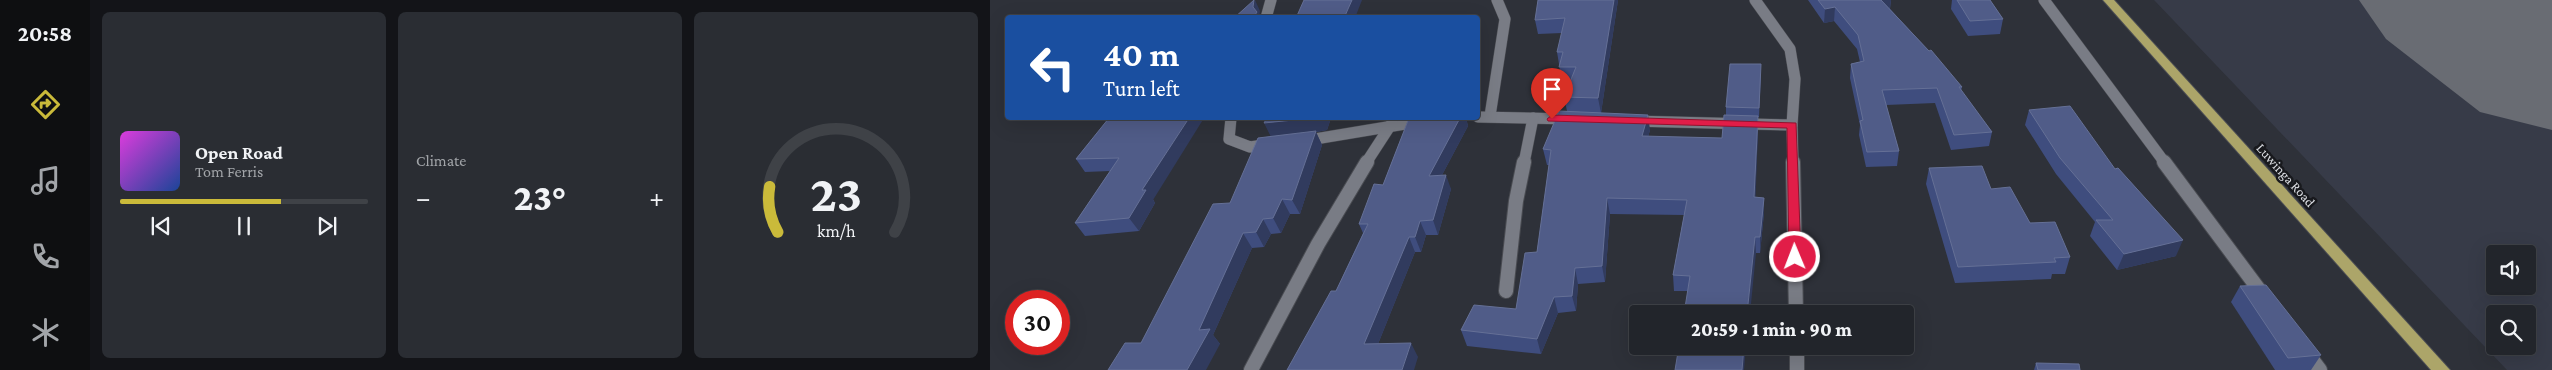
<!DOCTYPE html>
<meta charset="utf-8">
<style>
:root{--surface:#22252b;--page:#2a2d33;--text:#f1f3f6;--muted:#a2a5a9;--line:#3f4247;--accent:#caba3a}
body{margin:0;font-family:"Crimson Pro",serif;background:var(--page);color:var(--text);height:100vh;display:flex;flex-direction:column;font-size:19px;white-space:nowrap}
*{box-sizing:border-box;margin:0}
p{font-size:16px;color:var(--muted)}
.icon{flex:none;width:28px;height:28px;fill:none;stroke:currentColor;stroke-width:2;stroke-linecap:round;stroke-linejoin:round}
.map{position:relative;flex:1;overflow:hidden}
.drawer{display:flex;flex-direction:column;gap:12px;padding:12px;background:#131418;width:900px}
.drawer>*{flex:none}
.banner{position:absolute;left:15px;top:15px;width:475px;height:105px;border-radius:5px;box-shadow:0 5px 20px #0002,0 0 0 1px var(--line);background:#1a4fa0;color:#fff;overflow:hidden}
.tools{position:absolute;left:1496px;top:245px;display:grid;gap:10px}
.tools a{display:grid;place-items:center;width:50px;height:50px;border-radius:5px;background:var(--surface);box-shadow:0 5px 20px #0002,0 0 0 1px var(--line);font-size:25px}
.speed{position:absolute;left:15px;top:290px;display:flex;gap:10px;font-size:25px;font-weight:700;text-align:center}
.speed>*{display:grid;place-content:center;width:65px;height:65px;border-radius:50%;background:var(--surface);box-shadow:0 5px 20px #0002,0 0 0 1px var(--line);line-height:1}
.speed .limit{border:8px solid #d22;background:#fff;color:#111}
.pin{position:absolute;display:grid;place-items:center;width:42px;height:42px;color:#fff;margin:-51px -21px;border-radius:50% 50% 50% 0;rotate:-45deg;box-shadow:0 0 5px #0007}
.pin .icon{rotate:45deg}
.me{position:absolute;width:55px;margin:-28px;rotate:359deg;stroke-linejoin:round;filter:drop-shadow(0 0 4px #0008)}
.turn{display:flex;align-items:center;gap:18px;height:105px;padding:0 15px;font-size:22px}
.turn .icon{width:65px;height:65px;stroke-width:2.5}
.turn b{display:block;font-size:35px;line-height:42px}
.big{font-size:38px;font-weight:800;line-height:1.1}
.drawer .card{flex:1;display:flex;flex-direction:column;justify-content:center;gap:8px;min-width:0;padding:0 18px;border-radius:8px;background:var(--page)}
.drawer .dial{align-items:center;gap:0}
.dial svg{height:130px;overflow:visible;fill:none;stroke:var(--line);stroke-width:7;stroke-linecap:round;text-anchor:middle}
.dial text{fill:var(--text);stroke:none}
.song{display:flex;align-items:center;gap:15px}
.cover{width:60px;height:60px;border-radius:8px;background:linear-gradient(135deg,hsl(300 70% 55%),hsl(220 70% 35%))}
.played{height:5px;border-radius:2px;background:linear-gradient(90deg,var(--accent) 65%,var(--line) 65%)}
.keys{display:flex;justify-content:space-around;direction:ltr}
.heat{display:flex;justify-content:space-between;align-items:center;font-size:28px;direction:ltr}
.drawer .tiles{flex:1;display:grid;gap:12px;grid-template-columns:repeat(3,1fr)}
.trip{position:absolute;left:639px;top:305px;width:285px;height:50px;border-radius:5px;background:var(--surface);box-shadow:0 5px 20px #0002,0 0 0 1px var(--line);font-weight:800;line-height:50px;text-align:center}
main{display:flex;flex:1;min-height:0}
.tab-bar{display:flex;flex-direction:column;width:90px;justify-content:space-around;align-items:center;background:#0e0f11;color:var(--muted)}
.tab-bar .icon{width:35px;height:35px}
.tab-bar .selected{color:var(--accent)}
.tab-bar b{font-size:22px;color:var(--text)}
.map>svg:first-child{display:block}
.built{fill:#373b48;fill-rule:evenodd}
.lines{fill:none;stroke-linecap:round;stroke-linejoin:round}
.runway{fill:#696c73;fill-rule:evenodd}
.minor-far1-casing{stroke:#4a4c52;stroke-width:12}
.minor-casing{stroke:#4a4c52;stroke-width:16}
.trunk-casing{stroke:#4a4c52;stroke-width:2}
.minor-far1{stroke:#797c85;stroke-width:11}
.minor{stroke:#797c85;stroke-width:14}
.trunk{fill:#aca569;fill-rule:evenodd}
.wall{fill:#3f4d7e}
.shaded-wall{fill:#313b5e}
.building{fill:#505c88;stroke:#657096}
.route{fill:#e11d48;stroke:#92132f}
.labels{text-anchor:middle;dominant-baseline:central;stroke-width:5;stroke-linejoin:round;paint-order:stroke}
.street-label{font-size:14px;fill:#dbdde2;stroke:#18191d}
</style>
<main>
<nav class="tab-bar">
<b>20:58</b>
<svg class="icon selected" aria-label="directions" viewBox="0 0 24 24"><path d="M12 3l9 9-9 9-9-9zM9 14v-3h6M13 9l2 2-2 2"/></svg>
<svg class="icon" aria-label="music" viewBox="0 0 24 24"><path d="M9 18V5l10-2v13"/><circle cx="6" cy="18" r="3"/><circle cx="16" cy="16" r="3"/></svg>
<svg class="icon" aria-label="phone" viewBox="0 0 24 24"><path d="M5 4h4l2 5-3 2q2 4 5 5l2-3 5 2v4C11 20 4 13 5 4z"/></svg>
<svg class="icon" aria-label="climate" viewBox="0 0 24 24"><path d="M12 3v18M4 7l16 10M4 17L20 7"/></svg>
</nav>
<section class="drawer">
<div class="tiles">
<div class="card">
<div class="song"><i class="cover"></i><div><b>Open Road</b><p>Tom Ferris</p></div></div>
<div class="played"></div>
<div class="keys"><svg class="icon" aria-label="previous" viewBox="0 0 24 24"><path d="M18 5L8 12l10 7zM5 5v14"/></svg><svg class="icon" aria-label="pause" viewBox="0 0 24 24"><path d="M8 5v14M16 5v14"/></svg><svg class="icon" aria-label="next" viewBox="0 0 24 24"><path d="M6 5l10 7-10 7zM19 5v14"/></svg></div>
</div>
<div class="card"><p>Climate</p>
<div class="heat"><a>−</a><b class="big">23°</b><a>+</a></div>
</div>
<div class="card dial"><svg viewBox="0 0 100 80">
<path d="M14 69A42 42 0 1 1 86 69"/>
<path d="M14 69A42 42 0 0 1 9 41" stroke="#caba3a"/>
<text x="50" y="56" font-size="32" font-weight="700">23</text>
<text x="50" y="72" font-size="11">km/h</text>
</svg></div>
</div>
</section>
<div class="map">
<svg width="1562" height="370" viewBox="0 0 1562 370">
<rect width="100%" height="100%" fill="#2e3139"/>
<!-- built -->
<path class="built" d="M1164,0H1562V370H1517ZM1505,254H1538V286H1505ZM1505,314H1538V346H1505Z"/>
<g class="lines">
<!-- runway -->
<path class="runway" d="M1369,0H1562V130L1490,112L1396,39Z"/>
<defs>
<g id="minor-far1">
<path d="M765,0L800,49L805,79L802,125L803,163"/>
<path d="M1054,0L1175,163"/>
<path d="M276,18L281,0"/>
<path d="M500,116L515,19L507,0"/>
<path d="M488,117L582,119"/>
<path d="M241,118L239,139L260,147L281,144"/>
<path d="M642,121L802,125"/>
<path d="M313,141L433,121"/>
<path d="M376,163L402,123"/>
<path d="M534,163L543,118"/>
</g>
<g id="minor">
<path d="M803,162L806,314"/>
<path d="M1174,162L1276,299"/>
<path d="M516,291L526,201L534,162"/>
<path d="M807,346V370"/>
<path d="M1315,350L1330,370"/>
<path d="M261,370L328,244L377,162"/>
</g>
<path id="trunk" d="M1113,0H1124L1460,370H1441Z"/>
</defs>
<!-- minor-far1 casing -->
<use href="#minor-far1" class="minor-far1-casing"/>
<!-- minor casing -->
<use href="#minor" class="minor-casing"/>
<!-- trunk casing -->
<use href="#trunk" class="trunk-casing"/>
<!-- minor-far1 -->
<use href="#minor-far1" class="minor-far1"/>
<!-- minor -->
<use href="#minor" class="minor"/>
<!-- trunk -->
<use href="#trunk" class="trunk"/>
</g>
<!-- wall -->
<g class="wall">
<path d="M628,0L611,113L660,130L658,137L732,138L736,115V107L771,73L769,117H768V131L765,197L774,198V213L770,253H766L698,291H684L683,275L694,215L620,214L615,282L588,284L586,311L568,313L551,354L477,346L471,330L526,309L547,252L559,165H557L553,149L577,111L574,97L580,82H572L567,52L572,33L548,34L545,20Z"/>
<path d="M818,0H901L900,9L972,87L971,91L1002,132L999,146L961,150L945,103L896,105L909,151L907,166L876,167L869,135L870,125L860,78L861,64L870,62L867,49L844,21L834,23Z"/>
<path d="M962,0H1000L1013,19L1010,34L978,36L961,9Z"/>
<path d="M1039,110L1186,256L1127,270L1100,236L1105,222L1066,174L1035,125Z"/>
<path d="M119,118L165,203L149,231L95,236L85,223L120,171L95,172L86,159Z"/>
<path d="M273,118H341L337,130L326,132L332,145L310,214H300L291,233L281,234L274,247L262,248L223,335L230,344L151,343L240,203L281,136L276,121H274Z"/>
<path d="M419,118H476L478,126L452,175L461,189L448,235H436L431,252H425L388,344L428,357L297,370L346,291L373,233L369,224L393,185Z"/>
<path d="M939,168L1001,189L1080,257L1075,274H1062L1061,279L965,283L936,184Z"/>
<path d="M1250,286L1331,355L1321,370H1285L1241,302Z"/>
<path d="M1046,363L1090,370H1044Z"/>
</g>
<!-- shaded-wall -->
<g class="shaded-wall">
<path d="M265,0L270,11L269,18H263V7Z"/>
<path d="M362,0H372L365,18H354Z"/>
<path d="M624,0H628L611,113L608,98Z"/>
<path d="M891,0H901L899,12Z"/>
<path d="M845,7L844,21L834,23L835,9Z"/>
<path d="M658,115L660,130L654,152L652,136Z"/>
<path d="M768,116V131L765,213L764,197Z"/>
<path d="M199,118H214L163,200L165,203L149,231L139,218L152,190Z"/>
<path d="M323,118H341L337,130L326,132L332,145L310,214L302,200L281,137L274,123Z"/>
<path d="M470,118H476L478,126L444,190L439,176Z"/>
<path d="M456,175L461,189L448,235L443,220Z"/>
<path d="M617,198L620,214L615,282L612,266Z"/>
<path d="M774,198V213L770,253V237Z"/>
<path d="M292,199L300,214L291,233L283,218Z"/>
<path d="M273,219L281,234L274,247L266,232Z"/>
<path d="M430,221L436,235L431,252L425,237Z"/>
<path d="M253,233L262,248L223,335L230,344L216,370H197L209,330Z"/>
<path d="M419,237L425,252L382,359L374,344Z"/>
<path d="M765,237L766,253L760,314H757Z"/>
<path d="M1193,240L1186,256L1127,270L1134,254Z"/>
<path d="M585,268L588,284L586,311L582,296Z"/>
<path d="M564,297L568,313L551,354L547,339Z"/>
<path d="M421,343L428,357L424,370H412Z"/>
<path d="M754,346H756L754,370H752Z"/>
</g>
<!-- building -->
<g class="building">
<path d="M264,0L263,7L267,12L263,18H244Z"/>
<path d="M314,0H362L354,18H306Z"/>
<path d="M548,0H624L608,98L574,97L586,67H569L573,52H567L575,18L545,20Z"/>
<path d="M828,0H891L939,51L941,50L972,87H969L1002,132L964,135L947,88L892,90L909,151L877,152L870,121L873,120L861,64L874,61L868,35L845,7L835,9Z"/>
<path d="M967,0H1000L1013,19L980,21Z"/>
<path d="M740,64H771L769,108L736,107Z"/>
<path d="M1080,106L1125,169L1128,168L1193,240L1134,254L1106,220H1123L1070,158L1039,110Z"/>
<path d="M569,111L658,115L652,136L732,138L734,115L768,116L764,197L774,198L770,237H765L757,314H694L700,276L683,275L697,200L617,198L612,266L585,268L582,296L564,297L547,339L471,330L484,305L526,309L535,253L547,252L561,150L553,149Z"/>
<path d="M119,118H199L152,190H156L139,218L85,223L129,158L86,159Z"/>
<path d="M277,118H323L274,123Z"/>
<path d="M419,118H470L439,176L456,175L443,220L430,221L425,237H419L374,344L421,343L412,370H297L341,291H346L378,224H369L384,184L393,185Z"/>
<path d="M326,131L302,200L292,199L283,218L273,219L266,232L253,233L209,330L220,329L197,370H118L135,343H151L223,204L240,203L268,138Z"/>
<path d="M992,166L1001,189L1020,187L1040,223L1065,222L1080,257L1064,258L1066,262L968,267L939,168Z"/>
<path d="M1276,285L1331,355L1298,358L1250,286Z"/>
<path d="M689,346H754L752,370H685Z"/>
<path d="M1046,363L1089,364L1090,370H1048Z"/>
</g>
<!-- route -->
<path class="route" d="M562,115L806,123L811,257L809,260H800L799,257L797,128L558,121L557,119Z"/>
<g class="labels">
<!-- street labels -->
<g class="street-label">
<text transform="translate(1296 175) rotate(48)">Luwinga Road</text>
</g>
</g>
</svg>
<div class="tools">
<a><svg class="icon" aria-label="sound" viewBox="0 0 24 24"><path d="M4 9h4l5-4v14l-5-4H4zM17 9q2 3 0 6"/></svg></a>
<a><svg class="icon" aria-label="search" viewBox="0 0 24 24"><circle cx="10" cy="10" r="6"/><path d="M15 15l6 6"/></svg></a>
</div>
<div class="speed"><div class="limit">30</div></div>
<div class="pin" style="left:562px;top:119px;background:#d93025"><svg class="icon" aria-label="arrive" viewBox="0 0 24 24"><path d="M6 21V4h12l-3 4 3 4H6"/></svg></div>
<svg class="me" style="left:805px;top:257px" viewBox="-20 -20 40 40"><circle r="17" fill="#e11d48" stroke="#fff" stroke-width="3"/><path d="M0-11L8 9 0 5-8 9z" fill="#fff"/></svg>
<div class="trip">20:59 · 1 min · 90 m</div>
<div class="banner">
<div class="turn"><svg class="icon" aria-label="left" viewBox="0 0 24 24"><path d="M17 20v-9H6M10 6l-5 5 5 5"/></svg><div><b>40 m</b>Turn left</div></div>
</div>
</div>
</main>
